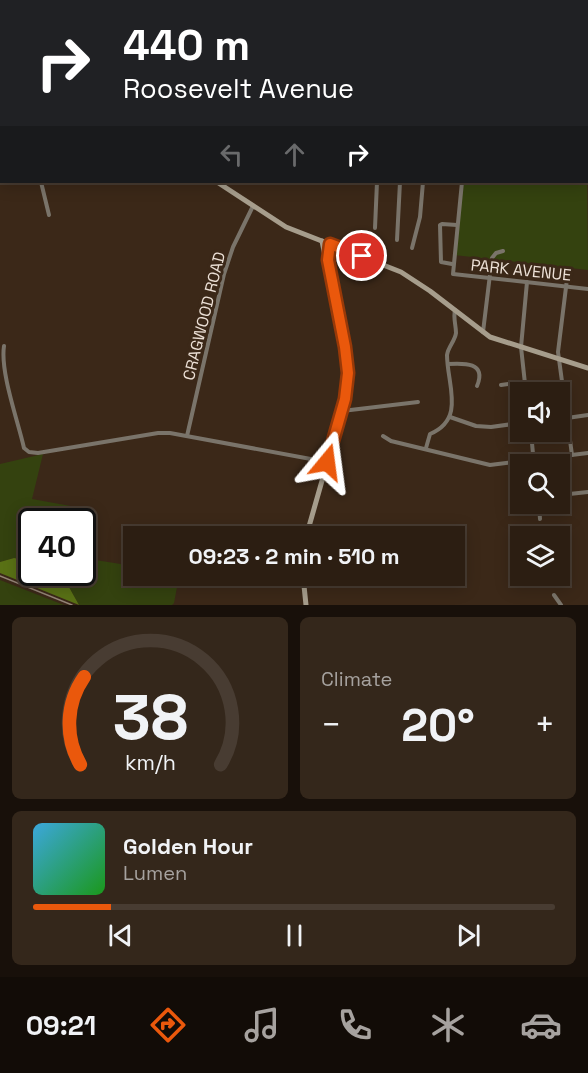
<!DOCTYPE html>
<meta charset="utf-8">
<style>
:root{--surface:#2c1e12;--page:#34271b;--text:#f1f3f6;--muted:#a6a29f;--line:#483c32;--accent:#ea580c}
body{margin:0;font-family:"Space Grotesk",sans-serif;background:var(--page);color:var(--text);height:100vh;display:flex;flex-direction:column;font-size:22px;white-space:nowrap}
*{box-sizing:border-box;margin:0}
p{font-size:20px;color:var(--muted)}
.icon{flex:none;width:33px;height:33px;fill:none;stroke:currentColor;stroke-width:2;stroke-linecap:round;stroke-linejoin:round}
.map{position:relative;height:605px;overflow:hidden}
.panel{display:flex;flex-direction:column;gap:12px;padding:12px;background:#18100a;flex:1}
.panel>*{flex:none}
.hud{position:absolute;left:0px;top:0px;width:588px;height:183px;box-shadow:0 3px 15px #0003,0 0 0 2px var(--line);background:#202124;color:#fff;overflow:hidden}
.controls{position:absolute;left:510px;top:382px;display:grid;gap:12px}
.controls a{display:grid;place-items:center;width:60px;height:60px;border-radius:0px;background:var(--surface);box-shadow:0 3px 15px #0003,0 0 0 2px var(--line);font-size:30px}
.speed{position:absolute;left:18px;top:508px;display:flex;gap:12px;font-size:30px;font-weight:700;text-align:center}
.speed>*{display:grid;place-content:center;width:78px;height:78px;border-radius:50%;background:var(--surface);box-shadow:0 3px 15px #0003,0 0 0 2px var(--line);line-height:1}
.speed .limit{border:3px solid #111;border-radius:9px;background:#fff;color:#111}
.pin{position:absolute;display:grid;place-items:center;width:51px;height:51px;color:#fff;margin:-26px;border:3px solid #fff;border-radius:50%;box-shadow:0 2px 6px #0007}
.me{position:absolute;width:66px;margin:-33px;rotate:16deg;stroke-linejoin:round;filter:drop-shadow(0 0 4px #0008)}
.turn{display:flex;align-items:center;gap:21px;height:126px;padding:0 24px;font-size:27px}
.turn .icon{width:78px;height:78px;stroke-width:2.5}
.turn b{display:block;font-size:42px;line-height:51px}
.lanes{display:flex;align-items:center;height:57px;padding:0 24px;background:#0003;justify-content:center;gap:30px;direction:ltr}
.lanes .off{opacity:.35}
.big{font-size:45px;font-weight:700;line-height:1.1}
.panel .widget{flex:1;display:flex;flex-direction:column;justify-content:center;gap:9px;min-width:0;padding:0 21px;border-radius:9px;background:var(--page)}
.panel .dial{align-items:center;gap:0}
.dial svg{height:156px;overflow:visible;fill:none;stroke:var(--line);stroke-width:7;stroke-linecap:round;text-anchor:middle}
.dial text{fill:var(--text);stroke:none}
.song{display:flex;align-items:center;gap:18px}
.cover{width:72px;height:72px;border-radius:9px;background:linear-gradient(135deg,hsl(200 70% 55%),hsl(120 70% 35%))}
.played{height:6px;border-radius:3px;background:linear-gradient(90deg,var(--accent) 15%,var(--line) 15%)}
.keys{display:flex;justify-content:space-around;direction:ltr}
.heat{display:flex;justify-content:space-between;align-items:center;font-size:33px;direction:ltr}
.panel .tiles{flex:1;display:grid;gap:12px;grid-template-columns:1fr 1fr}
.widget:last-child{grid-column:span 2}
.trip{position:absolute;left:123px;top:526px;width:342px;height:60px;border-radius:0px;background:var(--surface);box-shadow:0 3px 15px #0003,0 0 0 2px var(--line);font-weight:700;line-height:60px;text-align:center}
.menu{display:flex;height:96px;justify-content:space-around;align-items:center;background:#120c07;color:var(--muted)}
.menu .icon{width:42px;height:42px}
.menu .on{color:var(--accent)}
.menu b{font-size:27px;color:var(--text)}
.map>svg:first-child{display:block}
.green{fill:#34420f}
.forest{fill:#597115}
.water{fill:#076d8b;stroke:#4c90a2;stroke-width:1.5}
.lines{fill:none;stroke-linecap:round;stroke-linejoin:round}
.street{stroke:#7a746a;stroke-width:4}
.secondary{stroke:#a69d8c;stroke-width:5}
.rail{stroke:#948477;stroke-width:1.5}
.route-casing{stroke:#983908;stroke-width:15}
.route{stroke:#ea580c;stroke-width:10}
.labels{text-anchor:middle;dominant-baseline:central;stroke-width:6;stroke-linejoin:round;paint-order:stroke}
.street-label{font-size:16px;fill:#ece0d6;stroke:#3b2818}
</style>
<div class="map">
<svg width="588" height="605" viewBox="0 0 588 605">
<rect width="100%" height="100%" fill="#3b2818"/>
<!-- green -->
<g class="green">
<path d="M586,48L588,270L454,255L464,182H586Z"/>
<path d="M43,454L32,499L76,507L72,522H32L31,561L14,558L0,562V464Z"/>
<path d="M83,558L133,566L134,576H158L178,582L174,603L172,605H79L65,580L77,573H82Z"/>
<path d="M0,580L64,605H0Z"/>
</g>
<!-- forest -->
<path class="forest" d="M14,558L31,561L32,573H77L65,580L79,605L0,573V562Z"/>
<!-- water -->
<path class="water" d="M430,0H588V48L586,2Z"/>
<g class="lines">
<!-- street -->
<g class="street">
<path d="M3,2L9,0"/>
<path d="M0,8L2,14"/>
<path d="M41,182L49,215"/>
<path d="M462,182L453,274L588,289"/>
<path d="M375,228L377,182"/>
<path d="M397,240L400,182"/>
<path d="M412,248L420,217L423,182"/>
<path d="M452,264L441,262L440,225L442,224L457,225"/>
<path d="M568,271L558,352L572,455"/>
<path d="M483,332L492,258L496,253L503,251"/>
<path d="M4,346C0,372 18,421 24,448L29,452L38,453L158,433H170L327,462"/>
<path d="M448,364C464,363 487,362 477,386"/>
<path d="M501,385L524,382"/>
<path d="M526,393L521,347L527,282"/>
<path d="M342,411L418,402"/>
<path d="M450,417L476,426L491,427L520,423"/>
<path d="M560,419L588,415"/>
<path d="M531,432L534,465"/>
<path d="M187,436L224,274L233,247L253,206"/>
<path d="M383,436L391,441L490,465L588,453"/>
<path d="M426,448L430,434C466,419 447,384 447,355C448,347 455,341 456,333C456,325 453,318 455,310"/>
<path d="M560,495L588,492"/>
<path d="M539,504L540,519"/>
<path d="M423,576L449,582"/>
<path d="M554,595L561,605"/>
</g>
<!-- secondary -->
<g class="secondary">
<path d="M0,159H2"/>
<path d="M217,182L286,227L401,272L430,291L490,337L588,368"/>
<path d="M328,260L330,244"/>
<path d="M306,537L343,407C354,361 338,312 329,267L325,256L322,241"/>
<path d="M303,576L306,605"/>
</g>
<!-- rail -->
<path class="rail" d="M0,576L72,605"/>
</g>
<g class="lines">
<defs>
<path id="route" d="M327,462L345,399L348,373L345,347L328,260L330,244L362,256"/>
</defs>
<!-- route casing -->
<use href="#route" class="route-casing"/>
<!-- route -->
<use href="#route" class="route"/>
</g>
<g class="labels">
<!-- street labels -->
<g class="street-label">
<text transform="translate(521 270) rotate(6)">PARK AVENUE</text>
<text transform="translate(204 316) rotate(-76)">CRAGWOOD ROAD</text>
</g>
</g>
</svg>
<div class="controls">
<a><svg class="icon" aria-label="sound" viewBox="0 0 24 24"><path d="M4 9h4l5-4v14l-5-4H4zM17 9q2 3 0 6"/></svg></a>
<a><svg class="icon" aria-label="search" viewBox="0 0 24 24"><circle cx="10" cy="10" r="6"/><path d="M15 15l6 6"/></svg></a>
<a><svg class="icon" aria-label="layers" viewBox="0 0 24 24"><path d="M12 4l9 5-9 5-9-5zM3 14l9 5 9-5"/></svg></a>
</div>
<div class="speed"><div class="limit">40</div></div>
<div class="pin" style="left:362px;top:256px;background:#d93025"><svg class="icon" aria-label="arrive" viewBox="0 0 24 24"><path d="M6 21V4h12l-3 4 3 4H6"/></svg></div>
<svg class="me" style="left:327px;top:462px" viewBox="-20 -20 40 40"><path d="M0-17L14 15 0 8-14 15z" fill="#ea580c" stroke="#fff" stroke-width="4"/></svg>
<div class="trip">09:23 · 2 min · 510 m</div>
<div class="hud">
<div class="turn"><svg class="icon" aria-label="right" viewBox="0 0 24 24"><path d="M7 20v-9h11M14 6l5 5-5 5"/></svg><div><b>440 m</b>Roosevelt Avenue</div></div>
<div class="lanes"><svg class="icon off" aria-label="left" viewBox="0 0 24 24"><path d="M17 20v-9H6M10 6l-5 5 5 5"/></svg><svg class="icon off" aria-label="ahead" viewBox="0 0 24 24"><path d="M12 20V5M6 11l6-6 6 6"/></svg><svg class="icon" aria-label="right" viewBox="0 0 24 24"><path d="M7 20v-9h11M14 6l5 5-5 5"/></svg></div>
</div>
</div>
<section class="panel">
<div class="tiles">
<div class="widget dial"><svg viewBox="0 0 100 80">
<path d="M14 69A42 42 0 1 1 86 69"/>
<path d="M14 69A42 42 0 0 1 16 24" stroke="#ea580c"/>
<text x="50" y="56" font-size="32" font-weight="700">38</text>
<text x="50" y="72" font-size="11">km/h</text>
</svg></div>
<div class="widget"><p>Climate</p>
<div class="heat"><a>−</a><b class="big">20°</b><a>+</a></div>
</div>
<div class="widget">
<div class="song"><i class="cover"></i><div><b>Golden Hour</b><p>Lumen</p></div></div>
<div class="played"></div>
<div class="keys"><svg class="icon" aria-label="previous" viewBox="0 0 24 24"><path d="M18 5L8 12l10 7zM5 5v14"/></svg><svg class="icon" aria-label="pause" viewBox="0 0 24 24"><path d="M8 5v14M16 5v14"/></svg><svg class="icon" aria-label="next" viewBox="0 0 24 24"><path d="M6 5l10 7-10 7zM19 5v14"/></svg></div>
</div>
</div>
</section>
<nav class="menu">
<b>09:21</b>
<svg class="icon on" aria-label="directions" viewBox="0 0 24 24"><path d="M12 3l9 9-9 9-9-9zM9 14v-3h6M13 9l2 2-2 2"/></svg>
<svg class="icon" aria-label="music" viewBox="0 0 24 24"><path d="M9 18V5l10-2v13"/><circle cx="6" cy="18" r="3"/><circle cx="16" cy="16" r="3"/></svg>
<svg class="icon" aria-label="phone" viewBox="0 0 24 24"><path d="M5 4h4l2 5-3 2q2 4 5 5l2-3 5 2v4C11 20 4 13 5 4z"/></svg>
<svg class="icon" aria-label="climate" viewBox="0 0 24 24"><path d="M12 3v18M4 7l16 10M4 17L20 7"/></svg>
<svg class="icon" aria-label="car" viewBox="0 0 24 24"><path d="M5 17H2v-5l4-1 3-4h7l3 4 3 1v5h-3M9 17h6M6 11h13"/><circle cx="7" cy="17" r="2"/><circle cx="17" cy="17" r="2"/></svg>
</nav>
